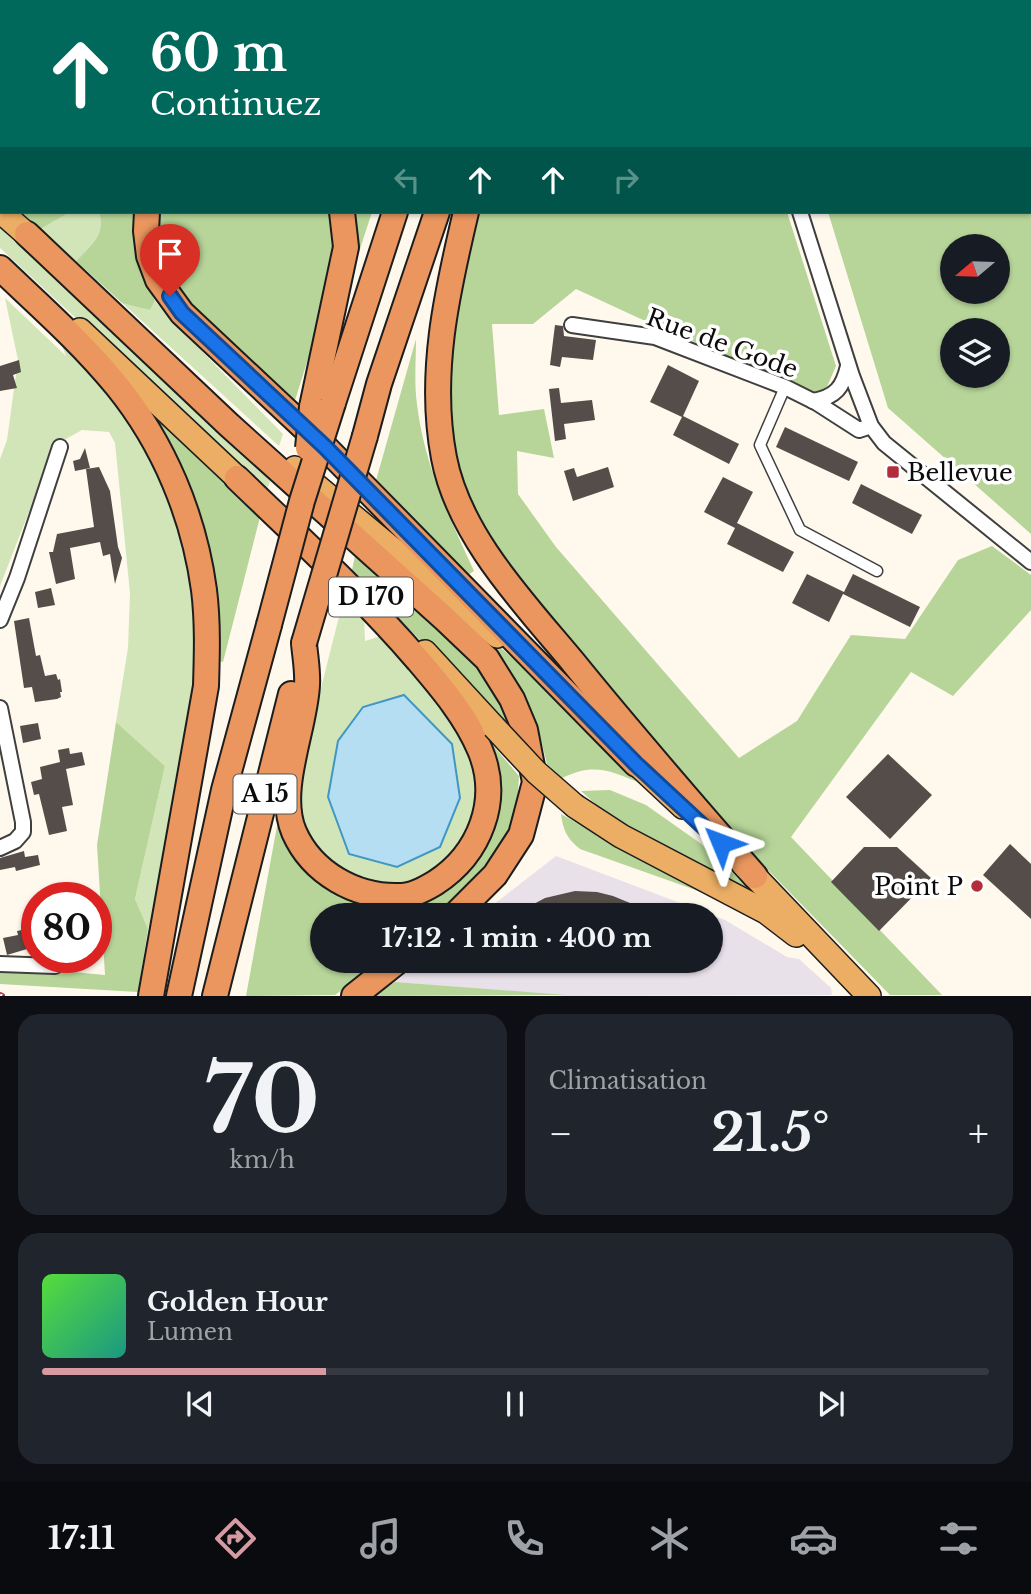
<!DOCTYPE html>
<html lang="fr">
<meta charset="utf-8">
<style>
:root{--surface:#171b24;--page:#20242c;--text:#f1f3f6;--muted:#9ea1a6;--line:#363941;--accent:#d59aa2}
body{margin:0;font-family:"Libre Baskerville",serif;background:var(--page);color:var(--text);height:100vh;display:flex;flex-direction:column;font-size:26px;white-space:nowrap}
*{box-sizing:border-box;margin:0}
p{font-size:23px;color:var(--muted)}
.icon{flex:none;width:38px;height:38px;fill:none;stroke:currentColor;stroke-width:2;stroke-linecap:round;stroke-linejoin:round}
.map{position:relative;height:996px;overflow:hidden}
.side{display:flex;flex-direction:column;gap:18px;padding:18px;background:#0d0f14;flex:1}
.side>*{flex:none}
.banner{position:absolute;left:0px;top:0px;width:1032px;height:214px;box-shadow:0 2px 5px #0004;background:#00695c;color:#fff;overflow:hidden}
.needle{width:46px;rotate:251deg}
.buttons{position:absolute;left:940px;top:234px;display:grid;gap:14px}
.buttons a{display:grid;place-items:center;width:70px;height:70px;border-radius:50%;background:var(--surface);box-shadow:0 2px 5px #0004;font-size:35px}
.speed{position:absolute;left:21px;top:882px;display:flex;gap:14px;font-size:35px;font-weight:700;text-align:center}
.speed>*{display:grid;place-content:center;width:91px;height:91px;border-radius:50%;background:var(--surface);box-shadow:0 2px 5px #0004;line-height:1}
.speed .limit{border:10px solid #d22;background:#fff;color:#111}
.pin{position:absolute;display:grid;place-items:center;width:60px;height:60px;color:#fff;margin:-72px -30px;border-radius:50% 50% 50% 0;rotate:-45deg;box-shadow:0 0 7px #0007}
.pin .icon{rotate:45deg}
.me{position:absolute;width:77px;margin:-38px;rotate:314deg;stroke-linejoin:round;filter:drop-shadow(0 0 5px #0008)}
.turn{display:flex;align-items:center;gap:24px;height:147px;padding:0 35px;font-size:32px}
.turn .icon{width:91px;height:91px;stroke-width:2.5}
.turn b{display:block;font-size:49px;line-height:60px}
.lanes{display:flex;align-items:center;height:66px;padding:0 35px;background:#0003;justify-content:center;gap:35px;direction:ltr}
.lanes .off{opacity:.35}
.big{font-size:52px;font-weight:800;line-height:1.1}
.side .tile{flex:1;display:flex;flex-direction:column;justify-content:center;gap:10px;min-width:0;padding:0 24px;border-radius:21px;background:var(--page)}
.side .dial{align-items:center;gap:0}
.dial b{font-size:91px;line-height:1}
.song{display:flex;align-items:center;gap:21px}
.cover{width:84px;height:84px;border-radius:10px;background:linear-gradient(135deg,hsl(110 70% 55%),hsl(170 70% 35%))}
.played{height:7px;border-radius:4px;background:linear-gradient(90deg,var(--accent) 30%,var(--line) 30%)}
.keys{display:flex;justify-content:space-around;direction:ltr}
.heat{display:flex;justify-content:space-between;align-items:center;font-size:38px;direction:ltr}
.side .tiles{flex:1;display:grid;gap:18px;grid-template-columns:1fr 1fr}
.tile:last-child{grid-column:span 2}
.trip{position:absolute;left:310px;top:903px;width:413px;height:70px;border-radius:35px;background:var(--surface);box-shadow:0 2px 5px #0004;font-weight:800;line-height:70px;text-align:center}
.dock{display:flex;height:112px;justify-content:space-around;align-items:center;background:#090b0e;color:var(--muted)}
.dock .icon{width:49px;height:49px}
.dock .on{color:var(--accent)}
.dock b{font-size:32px;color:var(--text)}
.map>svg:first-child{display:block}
.industrial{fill:#e9e1ea}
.green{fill:#d2e5b9}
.forest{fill:#b7d599;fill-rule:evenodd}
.water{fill:#b5def2;stroke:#4197c3;stroke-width:2}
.building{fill:#544d49}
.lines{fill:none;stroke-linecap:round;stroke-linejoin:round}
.pedestrian-casing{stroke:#3f3f3f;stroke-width:13}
.minor-casing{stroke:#3f3f3f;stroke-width:18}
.trunk-casing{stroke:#1d1d1d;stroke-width:26}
.motorway-casing{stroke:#1d1d1d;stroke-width:28}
.pedestrian{stroke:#fff;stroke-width:10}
.minor{stroke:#fff;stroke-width:14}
.trunk{stroke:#ecae64;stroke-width:23}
.motorway{stroke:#ea965e;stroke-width:24}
.rail-casing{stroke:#b22e3c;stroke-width:6}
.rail{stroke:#fff;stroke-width:3.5;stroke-dasharray:10;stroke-linecap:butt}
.trunk-bridge-casing{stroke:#1d1d1d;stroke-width:26;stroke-linecap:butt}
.motorway-bridge-casing{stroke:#1d1d1d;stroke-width:28;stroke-linecap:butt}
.trunk-bridge{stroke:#ecae64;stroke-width:23}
.motorway-bridge{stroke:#ea965e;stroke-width:24}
.route-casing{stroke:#114b97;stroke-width:18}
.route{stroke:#1a73e8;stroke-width:12}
.poi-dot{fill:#b22e3c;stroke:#fff;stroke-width:2.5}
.labels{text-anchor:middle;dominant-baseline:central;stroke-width:7;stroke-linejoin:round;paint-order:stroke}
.shield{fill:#fff;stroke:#555;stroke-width:2}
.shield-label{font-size:23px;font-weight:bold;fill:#0c0c0c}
.street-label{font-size:24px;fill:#0c0c0c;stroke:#fff}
.poi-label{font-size:24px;fill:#0c0c0c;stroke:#fff;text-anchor:start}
</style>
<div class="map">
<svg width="1031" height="996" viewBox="0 0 1031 996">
<rect width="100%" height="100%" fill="#fef9ec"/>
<!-- industrial -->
<path class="industrial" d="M556,856L725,920L787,957L799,959L831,988L832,995L566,996L395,982L421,961H710V915H480Z"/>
<!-- green -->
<g class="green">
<path d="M70,212H99C106,235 91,245 76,261L39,230Z"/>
<path d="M0,228L17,240L271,478L266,494L0,248Z"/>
<path d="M5,298L66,356L62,346L106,390L132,421L159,468L183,529L197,610V704L158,903L148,929L135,899L165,766L116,722L128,648L130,593L115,443L109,432L82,430L55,445L0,586V459L7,440L18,360Z"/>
<path d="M120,301L150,310L155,301L173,322L283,434L279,446Z"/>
<path d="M344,597L364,615L365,641L381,636L451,716L469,751L479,788L476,818L441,873L410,885L380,887L344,877L305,836L297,783Z"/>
</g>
<!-- forest -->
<g class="forest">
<path d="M694,0H1031V534L888,408L828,212H1031V2ZM952,247H998V292H952ZM952,331H998V376H952Z"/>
<path d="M20,212H70L39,230Z"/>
<path d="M99,212H135C132,252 139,265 155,301L150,310L122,303L76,261C91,245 106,235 99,212Z"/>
<path d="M158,212H333L336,269L292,410L203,322L161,267L154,238Z"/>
<path d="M352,212H372L350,280Z"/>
<path d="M475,212H787L836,366L826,389L815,393L656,326L576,289L533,324H492L499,415L544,409L554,458L517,451L518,494L556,547L739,758L797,721L851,635L905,639L958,560L992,546L1031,575V610L953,696L911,672L791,837L942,995H890L763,865L640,730L511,573L476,517L453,456L445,370Z"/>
<path d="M416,339C416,360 414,383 417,404C424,464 449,517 474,571L468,575L373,491Z"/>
<path d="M154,415L260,517L223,662L215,660L150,419Z"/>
<path d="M356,551L480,666L497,690L514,737L352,570Z"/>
<path d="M491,639L534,677L641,783C610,771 594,762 562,778L547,764L538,728L523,695L489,646Z"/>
<path d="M116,722L165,766L135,899L148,929L138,992L0,984V965L105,975L97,845Z"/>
<path d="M479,729L519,776C518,790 518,806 514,820C502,859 472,889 442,915H322V961H381L335,995L246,996L279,815L288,845L300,866L327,890L363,905L402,906L450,884L474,865L490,839L497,813Z"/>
<path d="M610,790L646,805L700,843L770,906L612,819L581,791Z"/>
<path d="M561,814L704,893L580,849C567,839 563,830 561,814Z"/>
<path d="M395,982L566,995L371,996Z"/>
</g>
<!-- water -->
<path class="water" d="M404,695L452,744L460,798L440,847L397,867L349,854L328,797L338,741L363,707Z"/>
<!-- building -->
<g class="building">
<path d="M555,325L563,326L564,336L596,340L593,360L562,357L560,367L550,365Z"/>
<path d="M19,360L21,372L13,375L17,388L0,391V366Z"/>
<path d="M668,365L699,381L683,416L739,444L729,464L673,435L682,417L650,402Z"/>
<path d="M559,388L561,403L592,400L595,420L564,424L566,439L555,441L549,389Z"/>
<path d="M785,427L858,462L849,481L776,447Z"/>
<path d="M85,448L90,468L75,471L73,461L80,459Z"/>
<path d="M99,467L110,491L118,547L122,558L115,584L110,554L103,556L100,542L70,548L75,579L56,584L49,552H53L57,534L94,527L86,469Z"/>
<path d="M608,467L614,487L573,501L564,471L574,468L577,477Z"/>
<path d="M723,477L753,492L737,523L794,552L783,572L727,544L735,528L704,512Z"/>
<path d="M861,484L922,515L912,534L852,503Z"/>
<path d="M807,574L844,592L853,574L920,607L910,627L843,594L829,622L792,603Z"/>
<path d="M51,588L55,605L38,608L35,592Z"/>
<path d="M29,618L36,656L40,655L45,676L56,674L58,680L60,679L62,692H60L61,697L57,699L35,702L32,687L24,688L14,621Z"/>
<path d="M38,723L41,739L23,743L20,726Z"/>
<path d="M69,748L70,754L82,752L85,765L66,769L73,805L62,807L67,831L49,835L39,794L34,795L31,782L42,779L40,767L60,762L58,750Z"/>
<path d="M888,754L932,795L890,839L846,797Z"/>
<path d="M1010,844L1031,864V919L983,875Z"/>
<path d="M864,847H897L931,878L879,931L831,882Z"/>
<path d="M24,851L25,857L38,855L40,865L16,871L15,867L0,870V858Z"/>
<path d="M575,891L597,892L613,896L630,903L650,915H513L545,898Z"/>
<path d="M37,927V946L7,955L3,938L18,935L17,931Z"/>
</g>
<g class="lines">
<defs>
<path id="pedestrian" d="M785,387L760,445L800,530L877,571"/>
<g id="minor">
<path d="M129,0V2"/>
<path d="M283,0L284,2"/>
<path d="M635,0L638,2"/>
<path d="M800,212L852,376L871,426L884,443L1031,562"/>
<path d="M572,325L655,337L785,387L817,403L859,430L871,426"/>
<path d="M813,401C836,397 843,387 848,366"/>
<path d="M0,620L17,578L60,447"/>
<path d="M0,708L23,822V832L15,841L0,848"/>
<path d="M0,964L55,966"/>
</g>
<g id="trunk">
<path d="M0,211L39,245"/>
<path d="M80,330L251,491"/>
<path d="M295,468L497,636"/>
<path d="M425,652L494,727"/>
<path d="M623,751L683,807"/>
<path d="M575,806L621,836L766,912L796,935"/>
<path d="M743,864L869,996"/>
</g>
<g id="motorway">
<path d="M387,2L389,0"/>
<path d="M463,2L464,0"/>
<path d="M509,2L510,0"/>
<path d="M0,162H2"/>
<path d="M147,212L146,231L149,256L158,280L182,313L325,447L636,764"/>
<path d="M466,212C447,292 428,375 444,458C459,536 524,603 573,662C632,735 693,805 755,876"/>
<path d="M27,234L229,425L445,619L487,659L512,699L525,730L535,782L521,835L495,875L455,915"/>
<path d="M0,268C40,306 82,343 117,386C164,444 194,516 204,590C208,622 207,654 206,686L151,996"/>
<path d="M333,403L395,212"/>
<path d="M312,407L346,247L342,212"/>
<path d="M365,436L379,384L437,212"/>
<path d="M237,478C298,537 361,594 417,659C440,686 466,716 480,750C501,800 480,854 435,883C425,889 412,896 401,896C356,898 312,873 294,832C276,790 305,729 307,685C308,671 305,656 304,643"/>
<path d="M179,996L224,790L269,625"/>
<path d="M215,996L291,694"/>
<path d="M354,996L398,961"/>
</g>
</defs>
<!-- pedestrian casing -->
<use href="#pedestrian" class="pedestrian-casing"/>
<!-- minor casing -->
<use href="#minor" class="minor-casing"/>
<!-- trunk casing -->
<use href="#trunk" class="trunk-casing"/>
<!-- motorway casing -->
<use href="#motorway" class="motorway-casing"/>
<!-- pedestrian -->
<use href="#pedestrian" class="pedestrian"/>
<!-- minor -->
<use href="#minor" class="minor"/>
<!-- trunk -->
<use href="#trunk" class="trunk"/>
<!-- motorway -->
<use href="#motorway" class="motorway"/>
<defs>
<path id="rail" d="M0,995L2,996"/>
</defs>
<!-- rail casing -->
<use href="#rail" class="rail-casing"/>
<!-- rail -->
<use href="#rail" class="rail"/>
<defs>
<path id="trunk-bridge" d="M494,727L536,772L575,806"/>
<g id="motorway-bridge">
<path d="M308,448L312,407"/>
<path d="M269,625L302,501L333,403"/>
<path d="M304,643L365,436"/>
</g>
</defs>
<!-- trunk-bridge casing -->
<use href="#trunk-bridge" class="trunk-bridge-casing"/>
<!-- motorway-bridge casing -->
<use href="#motorway-bridge" class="motorway-bridge-casing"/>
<!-- trunk-bridge -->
<use href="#trunk-bridge" class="trunk-bridge"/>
<!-- motorway-bridge -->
<use href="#motorway-bridge" class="motorway-bridge"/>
</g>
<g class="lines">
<defs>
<path id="route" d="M170,296L182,313L325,447L636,764L721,843"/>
</defs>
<!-- route casing -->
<use href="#route" class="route-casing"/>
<!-- route -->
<use href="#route" class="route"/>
</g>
<!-- markers -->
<g class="poi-dot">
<rect x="886" y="465" width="14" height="14" rx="3.5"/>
<circle cx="977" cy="886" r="7"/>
</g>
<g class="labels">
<!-- shield labels -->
<g class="shield">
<rect x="329" y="577.5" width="84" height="39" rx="5"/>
<rect x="233.5" y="774.5" width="63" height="39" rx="5"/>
</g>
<g class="shield-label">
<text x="371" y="597">D 170</text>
<text x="265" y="794">A 15</text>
</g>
<!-- street labels -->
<g class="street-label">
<text transform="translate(722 343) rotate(20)">Rue de Gode</text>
</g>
<!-- poi labels -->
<g class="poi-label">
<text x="907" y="472">Bellevue</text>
<text x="963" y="886" text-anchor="end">Point P</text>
</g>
</g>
</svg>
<div class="buttons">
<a><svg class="needle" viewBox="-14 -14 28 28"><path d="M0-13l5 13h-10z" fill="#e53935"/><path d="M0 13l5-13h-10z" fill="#9ea1a6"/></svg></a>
<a><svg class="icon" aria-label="layers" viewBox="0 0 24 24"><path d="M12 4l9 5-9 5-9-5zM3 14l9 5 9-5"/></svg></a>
</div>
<div class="speed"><div class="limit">80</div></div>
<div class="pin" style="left:170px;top:296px;background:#d93025"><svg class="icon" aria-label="arrive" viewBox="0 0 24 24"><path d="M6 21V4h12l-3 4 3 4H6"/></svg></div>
<svg class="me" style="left:721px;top:843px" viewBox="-20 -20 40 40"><path d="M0-17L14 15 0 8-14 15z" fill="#1a73e8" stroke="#fff" stroke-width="4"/></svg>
<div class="trip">17:12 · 1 min · 400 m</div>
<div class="banner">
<div class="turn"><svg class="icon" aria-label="ahead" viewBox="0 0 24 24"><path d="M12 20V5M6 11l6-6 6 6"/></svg><div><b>60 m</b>Continuez</div></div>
<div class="lanes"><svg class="icon off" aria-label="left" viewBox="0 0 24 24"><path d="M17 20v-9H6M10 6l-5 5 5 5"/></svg><svg class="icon" aria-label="ahead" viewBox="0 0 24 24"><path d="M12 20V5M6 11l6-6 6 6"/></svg><svg class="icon" aria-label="ahead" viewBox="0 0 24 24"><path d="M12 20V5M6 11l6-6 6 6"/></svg><svg class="icon off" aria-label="right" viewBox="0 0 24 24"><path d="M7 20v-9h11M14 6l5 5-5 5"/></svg></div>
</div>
</div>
<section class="side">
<div class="tiles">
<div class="tile dial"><b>70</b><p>km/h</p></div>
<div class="tile"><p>Climatisation</p>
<div class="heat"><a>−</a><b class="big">21.5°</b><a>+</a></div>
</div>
<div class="tile">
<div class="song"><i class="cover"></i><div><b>Golden Hour</b><p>Lumen</p></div></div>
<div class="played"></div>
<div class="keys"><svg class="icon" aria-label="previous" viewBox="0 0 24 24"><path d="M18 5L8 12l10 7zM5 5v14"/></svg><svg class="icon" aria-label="pause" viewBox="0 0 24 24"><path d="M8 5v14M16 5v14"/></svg><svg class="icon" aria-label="next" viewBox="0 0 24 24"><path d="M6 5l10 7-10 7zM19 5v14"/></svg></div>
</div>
</div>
</section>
<nav class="dock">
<b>17:11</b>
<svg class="icon on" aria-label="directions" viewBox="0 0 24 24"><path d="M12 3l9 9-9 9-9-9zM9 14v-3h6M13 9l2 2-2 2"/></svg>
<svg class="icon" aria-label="music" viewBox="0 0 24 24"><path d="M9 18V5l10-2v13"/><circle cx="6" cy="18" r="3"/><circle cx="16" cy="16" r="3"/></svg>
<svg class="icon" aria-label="phone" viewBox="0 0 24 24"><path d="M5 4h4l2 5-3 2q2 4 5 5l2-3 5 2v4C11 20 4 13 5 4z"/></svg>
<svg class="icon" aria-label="climate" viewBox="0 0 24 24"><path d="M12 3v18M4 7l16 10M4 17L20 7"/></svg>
<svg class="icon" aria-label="car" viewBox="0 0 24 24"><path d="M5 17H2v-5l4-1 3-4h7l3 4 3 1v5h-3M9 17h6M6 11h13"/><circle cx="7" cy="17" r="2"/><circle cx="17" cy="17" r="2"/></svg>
<svg class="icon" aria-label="filters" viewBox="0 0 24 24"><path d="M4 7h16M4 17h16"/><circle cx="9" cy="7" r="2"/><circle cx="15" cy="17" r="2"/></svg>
</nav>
